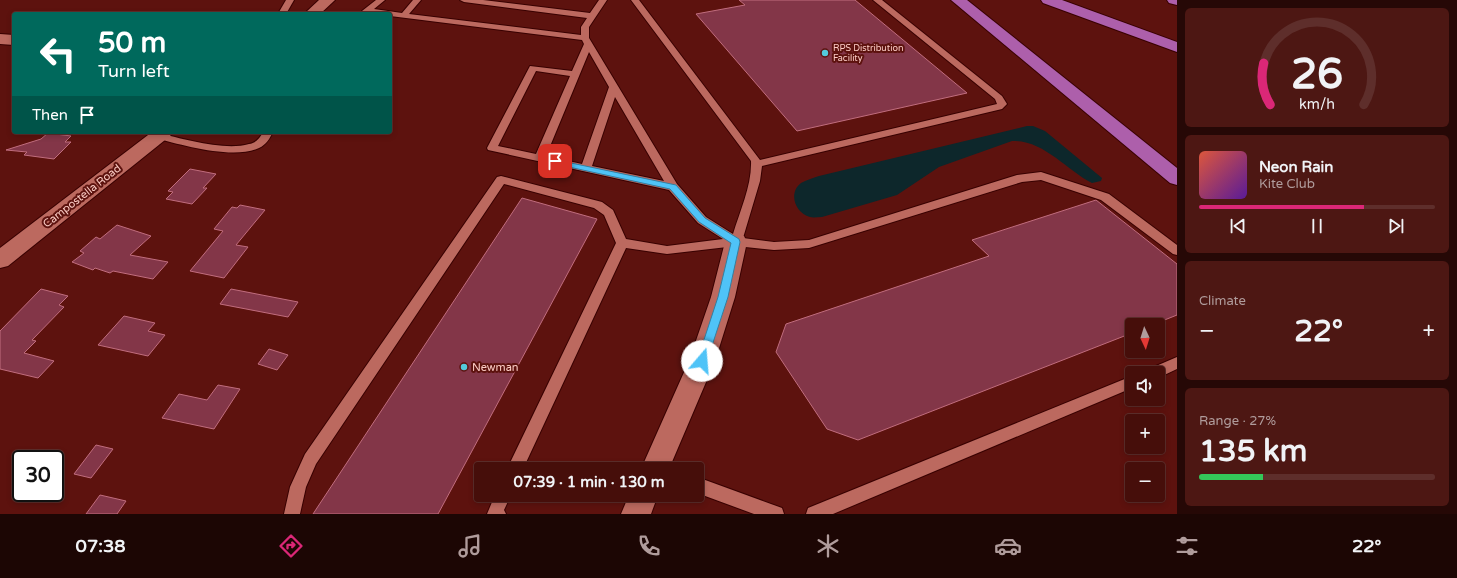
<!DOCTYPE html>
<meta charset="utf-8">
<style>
:root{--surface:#460e0a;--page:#4d1713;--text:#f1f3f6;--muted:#b09c9c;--line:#5e2e2b;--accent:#db2777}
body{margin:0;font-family:"Varela Round",sans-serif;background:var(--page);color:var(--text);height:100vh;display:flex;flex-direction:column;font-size:15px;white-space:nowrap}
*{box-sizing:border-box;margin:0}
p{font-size:13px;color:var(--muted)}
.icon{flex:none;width:22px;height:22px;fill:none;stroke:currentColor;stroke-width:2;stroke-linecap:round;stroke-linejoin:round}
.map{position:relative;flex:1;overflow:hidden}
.details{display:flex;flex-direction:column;gap:8px;padding:8px;background:#260806;width:280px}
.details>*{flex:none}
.guide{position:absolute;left:12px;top:12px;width:380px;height:122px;border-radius:4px;box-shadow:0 2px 6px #0003,0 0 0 1px var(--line);background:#00695c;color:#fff;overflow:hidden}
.needle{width:26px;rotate:176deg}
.controls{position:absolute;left:1125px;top:318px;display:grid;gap:8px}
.controls a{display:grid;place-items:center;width:40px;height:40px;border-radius:4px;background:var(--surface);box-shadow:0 2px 6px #0003,0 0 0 1px var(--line);font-size:20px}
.speed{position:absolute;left:12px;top:450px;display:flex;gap:8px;font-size:20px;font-weight:700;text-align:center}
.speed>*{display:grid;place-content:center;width:52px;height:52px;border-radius:50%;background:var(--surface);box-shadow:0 2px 6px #0003,0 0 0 1px var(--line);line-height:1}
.speed .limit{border:2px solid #111;border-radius:6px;background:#fff;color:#111}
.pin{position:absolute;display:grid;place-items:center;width:34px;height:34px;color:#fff;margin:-17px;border-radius:8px;box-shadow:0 2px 6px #0006}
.me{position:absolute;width:44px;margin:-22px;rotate:18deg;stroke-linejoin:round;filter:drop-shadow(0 0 3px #0008)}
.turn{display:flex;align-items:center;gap:14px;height:84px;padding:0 20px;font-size:18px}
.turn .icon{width:52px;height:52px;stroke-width:2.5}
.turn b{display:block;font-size:28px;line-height:34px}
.then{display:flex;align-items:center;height:38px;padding:0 20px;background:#0003;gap:8px;font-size:15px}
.big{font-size:30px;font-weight:800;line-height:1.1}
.details .widget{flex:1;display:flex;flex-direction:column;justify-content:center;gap:6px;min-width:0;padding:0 14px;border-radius:6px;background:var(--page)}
.details .dial{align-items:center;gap:0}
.dial svg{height:104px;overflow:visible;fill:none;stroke:var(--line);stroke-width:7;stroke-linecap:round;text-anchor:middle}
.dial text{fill:var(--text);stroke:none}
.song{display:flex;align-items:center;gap:12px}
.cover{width:48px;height:48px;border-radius:6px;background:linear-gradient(135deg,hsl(10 70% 55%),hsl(270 70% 35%))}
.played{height:4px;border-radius:2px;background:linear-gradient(90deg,var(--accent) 70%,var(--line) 70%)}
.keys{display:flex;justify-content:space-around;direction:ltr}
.heat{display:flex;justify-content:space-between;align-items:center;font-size:22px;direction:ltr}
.charge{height:6px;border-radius:3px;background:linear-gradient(90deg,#34c759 27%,var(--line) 0)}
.trip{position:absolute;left:474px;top:462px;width:230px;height:40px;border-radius:4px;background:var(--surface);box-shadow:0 2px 6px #0003,0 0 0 1px var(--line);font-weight:800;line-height:40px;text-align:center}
.menu{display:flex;height:64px;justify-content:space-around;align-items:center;background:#1c0604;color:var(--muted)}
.menu .icon{width:28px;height:28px}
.menu .selected{color:var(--accent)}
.menu b{font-size:18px;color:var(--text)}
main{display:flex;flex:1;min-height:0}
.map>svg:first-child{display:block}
.water{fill:#0d272b}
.building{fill:#833648;stroke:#c16d7e}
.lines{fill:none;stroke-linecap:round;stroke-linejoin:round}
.lane-casing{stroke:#380101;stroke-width:2}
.street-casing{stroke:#380101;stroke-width:2}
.secondary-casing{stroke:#380101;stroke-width:2}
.highway-casing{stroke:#380101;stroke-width:2}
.lane{fill:#bc695f;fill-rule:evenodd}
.street{fill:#bc695f;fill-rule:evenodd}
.secondary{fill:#bc695f;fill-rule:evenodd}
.highway{fill:#ad5fab;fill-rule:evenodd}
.route{fill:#4fc3f7;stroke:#337fa1}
.poi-dot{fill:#53cbdc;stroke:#5d120e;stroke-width:1.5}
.labels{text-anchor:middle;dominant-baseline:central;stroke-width:4;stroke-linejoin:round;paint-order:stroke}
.far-poi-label{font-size:9px;fill:#fccdc6;stroke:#5d120e;text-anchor:start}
.street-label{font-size:11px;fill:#fccdc6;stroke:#5d120e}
.poi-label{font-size:11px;fill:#fccdc6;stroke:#5d120e;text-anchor:start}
</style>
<main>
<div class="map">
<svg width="1177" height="514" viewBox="0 0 1177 514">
<rect width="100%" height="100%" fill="#5d120e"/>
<!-- water -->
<path class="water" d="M1027,126H1033L1045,131L1102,178L1101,181L1092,183C1066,170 1044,140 1012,141L939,167L897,195L822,217C818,217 813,218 810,217C795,213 788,193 801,183C806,180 813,178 819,176Z"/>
<!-- building -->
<g class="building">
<path d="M739,0H855L967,93L797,131L696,14L745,5Z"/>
<path d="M48,133L71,136L65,142H71L54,159L24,155L27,152L6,150L41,139Z"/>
<path d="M190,169L216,174L203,188H207L192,204L166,199L173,192L168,191Z"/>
<path d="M522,198L597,219L438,514H313Z"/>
<path d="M1096,200L1177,264V315L1152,325H1132V333L858,440L827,429L776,352L786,324L989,256L972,240Z"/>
<path d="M240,205L265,210L236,245L248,247L224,278L190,271L223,231L214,229L232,207L237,208Z"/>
<path d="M117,225L151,236L130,255L168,262L153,279L113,271L110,273L95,268L93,270L72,262L84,253L80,251L96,237L100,239Z"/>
<path d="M41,289L68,296L59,305L64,307L32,340L36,341L24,353L54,361L38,378L0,369V331Z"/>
<path d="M231,289L298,302L288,317L220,304Z"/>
<path d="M124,316L155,323L148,331L165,335L148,356L98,345Z"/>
<path d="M269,349L288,355L277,370L258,364Z"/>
<path d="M218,385L240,389L214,429L162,418L179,394L207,400Z"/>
<path d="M96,445L113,449L91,478L74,474Z"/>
<path d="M100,495L126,501L117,514H86Z"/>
</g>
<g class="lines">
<defs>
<g id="lane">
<path d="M286,0H294L286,14H280L279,12Z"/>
<path d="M376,0H385L374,9L402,13L413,0H421L409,14L581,35V27L587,18L464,2L460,0H483L590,13L599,0H607L589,27V38L677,184L706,217L733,234C740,211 752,185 751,161L631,0H639L760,160L997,104L995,99L873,0H882L1002,96L1007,104L1002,109L762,166L760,181L743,238L774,242L809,240L1017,175L1041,172L1109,194L1177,245V255L1173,254L1101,200L1041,180L1022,182L809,248L774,250L736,246L667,254L626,248L523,469H507L616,243L604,215L594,208L504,184L316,464L306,487L300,514H284L290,487L305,454L497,177L501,176L602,202L613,210L626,239L667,246L723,239L698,223L669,190L488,150L487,148L530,66L572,71L584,44L582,40L390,16V14H362V11ZM589,52L609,87L582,164L546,156ZM536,71L570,76L536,154L498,146ZM615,97L664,181L592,166Z"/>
<path d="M263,132H273C270,138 266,145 259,148C233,160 182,145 155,138L154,136L159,133C183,139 225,151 249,144C256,143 260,138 263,132Z"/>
<path d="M1177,357V369L1158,378V373H1147L1149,369Z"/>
<path d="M1132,376V388L833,514H806L808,508Z"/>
<path d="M697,477L782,508L784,514H754L697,493Z"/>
<path d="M495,495H511L504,510L506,514H487Z"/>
</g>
<g id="street">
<path d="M0,34L14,35V45L0,44Z"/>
<path d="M736,234L744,236L747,242L735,297L715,361L669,469H641L689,361L711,297L725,242L728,236Z"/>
<path d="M629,495H658L651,514H621Z"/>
</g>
<g id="secondary">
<path d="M319,0H335L320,14H304Z"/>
<path d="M152,132H173L170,136L8,266L0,268V248Z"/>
</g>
<g id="highway">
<path d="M951,0H967L1177,168V185L1170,183Z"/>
<path d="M1041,0H1062L1177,42V52L1043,3Z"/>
<path d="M1167,0H1177V5L1169,3Z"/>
</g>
</defs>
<!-- lane casing -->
<use href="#lane" class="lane-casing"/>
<!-- street casing -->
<use href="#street" class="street-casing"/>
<!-- secondary casing -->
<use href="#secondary" class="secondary-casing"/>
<!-- highway casing -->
<use href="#highway" class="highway-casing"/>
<!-- lane -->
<use href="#lane" class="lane"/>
<!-- street -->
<use href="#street" class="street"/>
<!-- secondary -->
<use href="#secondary" class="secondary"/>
<!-- highway -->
<use href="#highway" class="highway"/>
</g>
<!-- route -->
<path class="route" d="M552,159L676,185L705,218L739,239L740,242L728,297L706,364H698L697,361L718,297L731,243L699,222L670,189L555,164L552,163Z"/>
<!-- markers -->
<g class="poi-dot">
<circle cx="825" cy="53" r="4"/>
<circle cx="464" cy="367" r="4"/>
</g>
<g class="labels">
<!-- far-poi labels -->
<g class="far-poi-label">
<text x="833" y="48">RPS Distribution<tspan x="833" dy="10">Facility</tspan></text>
</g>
<!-- street labels -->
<g class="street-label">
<text transform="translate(82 196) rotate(-38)">Campostella Road</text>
</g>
<!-- poi labels -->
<g class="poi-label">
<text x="472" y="367">Newman</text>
</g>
</g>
</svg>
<div class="controls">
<a><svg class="needle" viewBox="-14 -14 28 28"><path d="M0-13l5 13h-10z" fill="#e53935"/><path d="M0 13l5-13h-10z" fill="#b09c9c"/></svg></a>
<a><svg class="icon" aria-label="sound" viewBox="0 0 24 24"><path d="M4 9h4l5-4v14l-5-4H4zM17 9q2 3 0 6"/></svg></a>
<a>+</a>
<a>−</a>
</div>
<div class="speed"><div class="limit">30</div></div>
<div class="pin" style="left:555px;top:161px;background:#d93025"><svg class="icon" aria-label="arrive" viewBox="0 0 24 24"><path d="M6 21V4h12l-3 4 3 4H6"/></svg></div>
<svg class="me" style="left:702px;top:361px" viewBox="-20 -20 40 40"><circle r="19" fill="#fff"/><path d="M0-13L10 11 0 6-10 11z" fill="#4fc3f7"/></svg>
<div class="trip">07:39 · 1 min · 130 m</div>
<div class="guide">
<div class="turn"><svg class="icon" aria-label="left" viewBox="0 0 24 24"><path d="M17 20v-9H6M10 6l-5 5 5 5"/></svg><div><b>50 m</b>Turn left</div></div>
<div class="then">Then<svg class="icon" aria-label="arrive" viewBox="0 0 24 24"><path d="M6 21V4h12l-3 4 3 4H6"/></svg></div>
</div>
</div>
<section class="details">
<div class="widget dial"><svg viewBox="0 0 100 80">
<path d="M14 69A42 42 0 1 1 86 69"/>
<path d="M14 69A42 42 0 0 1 9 37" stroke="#db2777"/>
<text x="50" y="56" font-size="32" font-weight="700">26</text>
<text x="50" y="72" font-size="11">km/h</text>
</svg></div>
<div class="widget">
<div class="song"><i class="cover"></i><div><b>Neon Rain</b><p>Kite Club</p></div></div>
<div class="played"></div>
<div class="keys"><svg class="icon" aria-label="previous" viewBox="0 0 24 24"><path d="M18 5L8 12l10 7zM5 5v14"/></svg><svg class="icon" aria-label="pause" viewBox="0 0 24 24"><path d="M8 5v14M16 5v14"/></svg><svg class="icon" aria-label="next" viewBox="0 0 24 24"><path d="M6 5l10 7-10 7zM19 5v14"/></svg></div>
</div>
<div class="widget"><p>Climate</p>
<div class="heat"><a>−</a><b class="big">22°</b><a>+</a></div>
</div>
<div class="widget"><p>Range · 27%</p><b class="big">135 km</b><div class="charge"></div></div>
</section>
</main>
<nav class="menu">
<b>07:38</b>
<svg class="icon selected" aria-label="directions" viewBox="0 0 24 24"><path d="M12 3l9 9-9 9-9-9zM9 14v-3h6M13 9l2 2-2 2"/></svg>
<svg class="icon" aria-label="music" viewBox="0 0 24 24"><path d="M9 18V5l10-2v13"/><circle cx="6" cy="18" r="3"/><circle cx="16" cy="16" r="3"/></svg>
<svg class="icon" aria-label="phone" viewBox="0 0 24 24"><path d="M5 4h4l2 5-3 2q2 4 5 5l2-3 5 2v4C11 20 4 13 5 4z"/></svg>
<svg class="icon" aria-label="climate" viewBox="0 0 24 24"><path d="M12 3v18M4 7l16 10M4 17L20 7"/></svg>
<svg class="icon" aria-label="car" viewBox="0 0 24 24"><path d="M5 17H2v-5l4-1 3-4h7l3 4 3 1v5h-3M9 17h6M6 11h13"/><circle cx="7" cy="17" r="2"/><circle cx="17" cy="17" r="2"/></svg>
<svg class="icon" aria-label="filters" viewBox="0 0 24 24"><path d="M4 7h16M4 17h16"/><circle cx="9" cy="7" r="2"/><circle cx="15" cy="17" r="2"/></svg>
<b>22°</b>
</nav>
